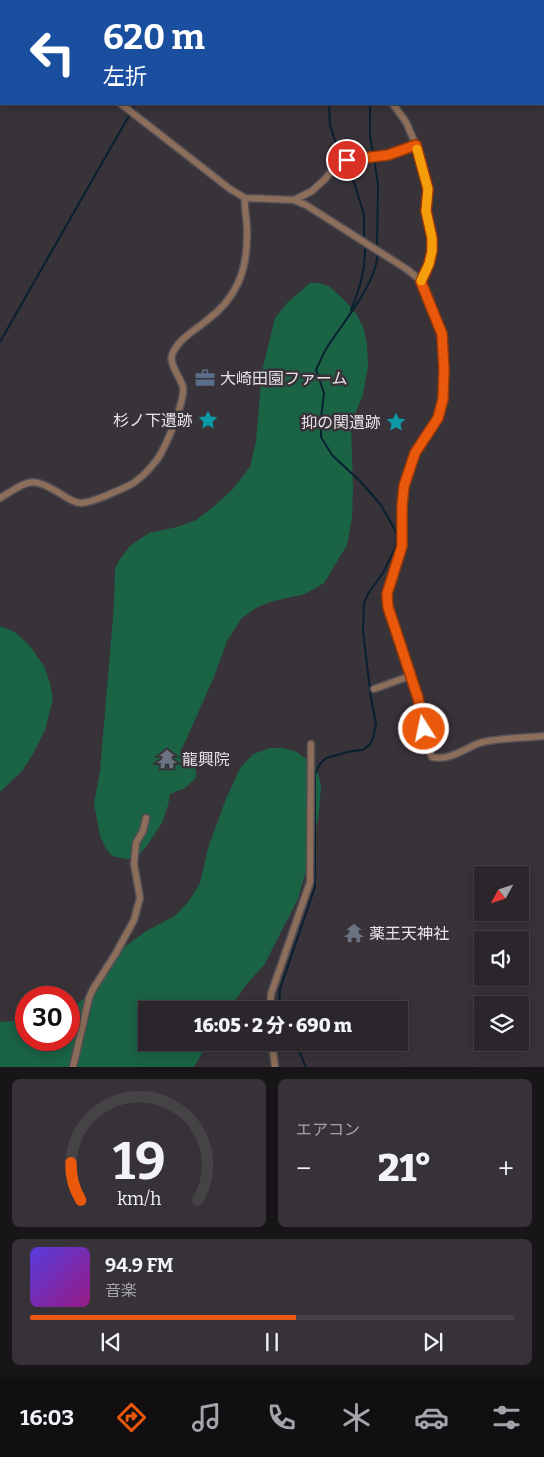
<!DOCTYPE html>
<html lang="ja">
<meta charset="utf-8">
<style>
:root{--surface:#2a262b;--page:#363237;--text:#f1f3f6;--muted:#a5a5a9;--line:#464347;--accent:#ea580c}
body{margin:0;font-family:Bitter,"Noto Sans JP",serif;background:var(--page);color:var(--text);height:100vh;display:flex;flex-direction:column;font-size:19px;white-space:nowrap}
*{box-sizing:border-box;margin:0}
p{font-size:16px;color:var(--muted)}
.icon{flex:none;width:28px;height:28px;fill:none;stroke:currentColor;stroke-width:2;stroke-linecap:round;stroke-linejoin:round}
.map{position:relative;height:1067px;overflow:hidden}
.details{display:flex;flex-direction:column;gap:12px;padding:12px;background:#171518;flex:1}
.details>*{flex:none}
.guide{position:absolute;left:0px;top:0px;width:545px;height:105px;box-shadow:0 2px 12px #0003,0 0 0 1px var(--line);background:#1a4fa0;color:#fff;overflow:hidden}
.needle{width:32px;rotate:230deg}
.fabs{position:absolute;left:474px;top:866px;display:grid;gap:10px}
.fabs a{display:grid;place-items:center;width:55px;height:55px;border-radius:0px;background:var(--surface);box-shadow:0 2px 12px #0003,0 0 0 1px var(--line);font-size:25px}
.speed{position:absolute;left:15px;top:986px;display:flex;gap:10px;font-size:25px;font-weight:700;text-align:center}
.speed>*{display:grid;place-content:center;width:65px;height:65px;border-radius:50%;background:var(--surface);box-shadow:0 2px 12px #0003,0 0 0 1px var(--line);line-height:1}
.speed .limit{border:8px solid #d22;background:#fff;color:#111}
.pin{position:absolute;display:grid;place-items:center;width:42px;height:42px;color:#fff;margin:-21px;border:2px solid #fff;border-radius:50%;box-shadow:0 1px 5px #0007}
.me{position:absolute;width:55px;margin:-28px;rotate:350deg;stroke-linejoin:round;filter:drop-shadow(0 0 4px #0008)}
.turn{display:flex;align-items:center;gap:18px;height:105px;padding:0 20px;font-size:22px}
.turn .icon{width:65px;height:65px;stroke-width:2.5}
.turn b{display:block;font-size:35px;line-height:42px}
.big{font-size:38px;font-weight:800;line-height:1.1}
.details .tile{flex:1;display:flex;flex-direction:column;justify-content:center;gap:8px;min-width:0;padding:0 18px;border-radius:8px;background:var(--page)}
.details .dial{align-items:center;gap:0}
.dial svg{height:130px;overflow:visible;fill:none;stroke:var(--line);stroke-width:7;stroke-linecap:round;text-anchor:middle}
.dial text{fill:var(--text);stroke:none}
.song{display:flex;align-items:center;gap:15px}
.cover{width:60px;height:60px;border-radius:8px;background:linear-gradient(135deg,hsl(250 70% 55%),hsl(310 70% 35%))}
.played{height:5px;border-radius:2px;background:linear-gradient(90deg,var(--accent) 55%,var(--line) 55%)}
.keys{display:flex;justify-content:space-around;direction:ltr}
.heat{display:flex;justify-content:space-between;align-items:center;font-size:28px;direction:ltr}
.details .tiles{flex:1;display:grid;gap:12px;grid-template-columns:1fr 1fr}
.tile:last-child{grid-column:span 2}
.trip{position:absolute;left:138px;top:1001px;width:270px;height:50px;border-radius:0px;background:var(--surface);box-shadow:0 2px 12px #0003,0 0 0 1px var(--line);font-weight:800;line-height:50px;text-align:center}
.dock{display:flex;height:80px;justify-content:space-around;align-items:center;background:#110f11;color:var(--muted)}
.dock .icon{width:35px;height:35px}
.dock .on{color:var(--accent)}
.dock b{font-size:22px;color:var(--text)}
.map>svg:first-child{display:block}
.green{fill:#1a6345}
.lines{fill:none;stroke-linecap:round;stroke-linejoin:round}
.stream{stroke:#092031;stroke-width:2}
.street-casing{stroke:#544e55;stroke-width:9}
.street{stroke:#8c6e5a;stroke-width:6}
.route-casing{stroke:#983908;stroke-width:12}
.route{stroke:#ea580c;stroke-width:9}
.slow{stroke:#f59e0b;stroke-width:9}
.labels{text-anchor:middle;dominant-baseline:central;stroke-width:5;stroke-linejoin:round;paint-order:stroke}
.poi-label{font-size:16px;fill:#e7e3e7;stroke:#383239;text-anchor:start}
</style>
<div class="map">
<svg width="544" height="1067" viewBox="0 0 544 1067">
<rect width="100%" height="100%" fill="#383239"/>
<!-- green -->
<g class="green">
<path d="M310,283H320L330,287L346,302L357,315L364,329L367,346L368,366L363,395L351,423L353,490L352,518L347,545L324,583L305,594L270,602L256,608L242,618L227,641L214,677L186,740L181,750L186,767L196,764V778L185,788L170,794L168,805L162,823L146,847L135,858L126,859L112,856L105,847L100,836L94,803L100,771L114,605L115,569L120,559L130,546L149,533L177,527L196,520L212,508L232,490L250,467L256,441L262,371L275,318L287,303Z"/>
<path d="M0,626L15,632L30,646L44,666L50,683L53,699L45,730L33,754L22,771L0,792Z"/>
<path d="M270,748H284L297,752L311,763L318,773L321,786L319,812L313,846L298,899L264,965L245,986L229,1010H146V1042L208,1043L194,1067H0V1022L26,1020V1040H69V1009L84,999L93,987L99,973L112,958L127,945L148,930L175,916L189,901L200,883L208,848L226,799L240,768L253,754Z"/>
</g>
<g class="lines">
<!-- stream -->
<g class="stream">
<path d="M252,0V1"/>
<path d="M349,0V1"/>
<path d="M156,1L157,0"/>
<path d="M329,104L330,125L341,159"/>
<path d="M370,104V136L373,154"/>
<path d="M133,110L134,104"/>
<path d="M374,158L378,185L377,248"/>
<path d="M343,164L354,182L364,215V240"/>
<path d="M351,310C360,288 366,268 365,244"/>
<path d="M0,342L130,114"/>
<path d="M281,1010L279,1005L280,989L315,887V774L320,764L326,758L352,751L363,750L370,744L373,738L376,724L371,698L363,631L364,603L368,594L384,571L396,546L397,536L395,530L381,505L361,482L332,455L321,437V419L324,393L316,370C320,362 323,353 328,346C346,318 375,286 378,253"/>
<path d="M295,1042L306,1067"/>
</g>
<defs>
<g id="street">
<path d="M354,0V1"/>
<path d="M64,1L65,0"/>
<path d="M0,57L1,58"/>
<path d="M121,104L230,189L245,198L294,200L306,205L408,270L421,281L441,334L444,369L443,399L438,418L415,453L404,486L402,506V546L387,594L388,607L418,698L426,745L432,757C448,761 463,750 477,744C490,738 528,738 544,736"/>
<path d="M393,104L406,122L416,145L428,189L426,211L432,238V251L429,264L421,281"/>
<path d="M294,200L312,191L325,179L338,163L350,159L388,155L416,145"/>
<path d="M0,498C29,481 30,475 61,494C67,498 74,503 81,503C92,503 117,491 128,486C139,481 148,471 156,461C165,449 185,402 183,387C181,378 169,365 172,355C178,339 194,331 206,321C236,299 247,272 247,236C248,223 244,211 245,198"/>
<path d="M374,689L410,676"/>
<path d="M270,1010L271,994L310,882L311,744"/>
<path d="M272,1042L275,1067"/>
<path d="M73,1067L89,998L93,989L116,953L134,920L140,898L134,864L136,843L143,831L146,818"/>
</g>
</defs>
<!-- street casing -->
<use href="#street" class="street-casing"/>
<!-- street -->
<use href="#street" class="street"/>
</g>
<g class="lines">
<defs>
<path id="route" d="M347,160L388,155L416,145L428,189L426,211L432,238V251L429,264L421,282L442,334L444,369L443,399L438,418L415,453L404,486L402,506V546L387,594L388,607L418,698L424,729"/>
</defs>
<!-- route casing -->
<use href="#route" class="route-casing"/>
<!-- route -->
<use href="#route" class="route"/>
<!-- slow -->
<path class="slow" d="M417,149L428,189L426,211L432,238V251L429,264L421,281"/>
</g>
<!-- icons -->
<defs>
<symbol id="office-bare" viewBox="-9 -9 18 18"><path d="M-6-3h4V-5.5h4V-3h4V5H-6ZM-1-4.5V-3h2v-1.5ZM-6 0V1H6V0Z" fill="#5c6f8a" stroke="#383239" stroke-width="2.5" paint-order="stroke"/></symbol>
<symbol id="sight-bare" viewBox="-9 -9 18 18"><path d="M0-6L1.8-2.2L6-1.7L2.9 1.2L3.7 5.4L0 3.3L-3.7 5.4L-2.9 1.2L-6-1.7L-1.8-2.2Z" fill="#0f9aa8" stroke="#383239" stroke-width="2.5" paint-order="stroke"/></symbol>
<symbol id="temple-bare" viewBox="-9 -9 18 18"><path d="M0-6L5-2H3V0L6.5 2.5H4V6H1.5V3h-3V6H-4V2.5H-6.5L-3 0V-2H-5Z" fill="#6b7280" stroke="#383239" stroke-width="2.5" paint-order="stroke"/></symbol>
</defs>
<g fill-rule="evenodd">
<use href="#office-bare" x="191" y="364" width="28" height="28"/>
<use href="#sight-bare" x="194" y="406" width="28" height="28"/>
<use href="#sight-bare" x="382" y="408" width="28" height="28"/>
<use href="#temple-bare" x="153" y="745" width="28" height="28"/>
<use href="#temple-bare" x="340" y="919" width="28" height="28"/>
</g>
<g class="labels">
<!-- poi labels -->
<g class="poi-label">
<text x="220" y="378">大崎田園ファーム</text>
<text x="193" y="420" text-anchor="end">杉ノ下遺跡</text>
<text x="381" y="422" text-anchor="end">抑の関遺跡</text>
<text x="182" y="759">龍興院</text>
<text x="369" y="933">薬王天神社</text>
</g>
</g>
</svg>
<div class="fabs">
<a><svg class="needle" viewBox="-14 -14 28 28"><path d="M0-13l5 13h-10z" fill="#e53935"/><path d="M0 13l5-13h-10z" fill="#a5a5a9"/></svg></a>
<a><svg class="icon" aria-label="sound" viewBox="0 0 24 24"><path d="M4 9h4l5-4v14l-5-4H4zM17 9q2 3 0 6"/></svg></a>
<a><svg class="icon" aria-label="layers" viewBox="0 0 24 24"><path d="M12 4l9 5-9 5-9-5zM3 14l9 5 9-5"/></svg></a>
</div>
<div class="speed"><div class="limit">30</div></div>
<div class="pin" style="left:347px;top:160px;background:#d93025"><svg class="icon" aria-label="arrive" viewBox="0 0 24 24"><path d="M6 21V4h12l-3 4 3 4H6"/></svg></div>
<svg class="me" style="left:424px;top:729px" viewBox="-20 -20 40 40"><circle r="17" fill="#ea580c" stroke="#fff" stroke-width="3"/><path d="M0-11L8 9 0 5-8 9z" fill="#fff"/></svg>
<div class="trip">16:05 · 2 分 · 690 m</div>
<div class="guide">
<div class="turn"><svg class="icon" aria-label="left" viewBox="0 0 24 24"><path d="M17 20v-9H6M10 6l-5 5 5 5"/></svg><div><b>620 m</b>左折</div></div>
</div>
</div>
<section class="details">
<div class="tiles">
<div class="tile dial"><svg viewBox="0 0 100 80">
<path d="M14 69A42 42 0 1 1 86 69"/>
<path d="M14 69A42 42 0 0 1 8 46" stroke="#ea580c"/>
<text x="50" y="56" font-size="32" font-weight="700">19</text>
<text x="50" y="72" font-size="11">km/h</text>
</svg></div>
<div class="tile"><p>エアコン</p>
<div class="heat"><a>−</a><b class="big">21°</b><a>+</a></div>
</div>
<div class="tile">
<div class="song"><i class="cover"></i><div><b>94.9 FM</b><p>音楽</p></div></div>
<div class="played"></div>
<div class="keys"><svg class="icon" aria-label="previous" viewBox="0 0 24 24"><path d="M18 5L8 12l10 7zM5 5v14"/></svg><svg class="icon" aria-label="pause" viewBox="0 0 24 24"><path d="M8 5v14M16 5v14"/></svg><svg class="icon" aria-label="next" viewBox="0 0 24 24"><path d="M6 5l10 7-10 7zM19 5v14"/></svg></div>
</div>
</div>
</section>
<nav class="dock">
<b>16:03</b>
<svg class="icon on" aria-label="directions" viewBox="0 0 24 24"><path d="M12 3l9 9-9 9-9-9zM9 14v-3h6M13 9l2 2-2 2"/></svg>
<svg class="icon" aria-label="music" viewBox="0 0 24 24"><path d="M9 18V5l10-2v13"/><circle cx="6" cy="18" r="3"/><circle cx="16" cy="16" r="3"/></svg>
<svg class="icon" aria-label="phone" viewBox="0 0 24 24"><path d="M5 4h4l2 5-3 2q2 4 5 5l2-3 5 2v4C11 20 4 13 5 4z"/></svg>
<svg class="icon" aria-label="climate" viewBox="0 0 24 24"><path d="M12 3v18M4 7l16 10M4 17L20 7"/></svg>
<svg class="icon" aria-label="car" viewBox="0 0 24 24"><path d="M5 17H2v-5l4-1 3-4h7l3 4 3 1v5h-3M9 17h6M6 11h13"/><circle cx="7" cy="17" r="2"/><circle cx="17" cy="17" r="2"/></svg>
<svg class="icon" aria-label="filters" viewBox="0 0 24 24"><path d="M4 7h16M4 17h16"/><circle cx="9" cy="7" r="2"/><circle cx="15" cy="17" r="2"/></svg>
</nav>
